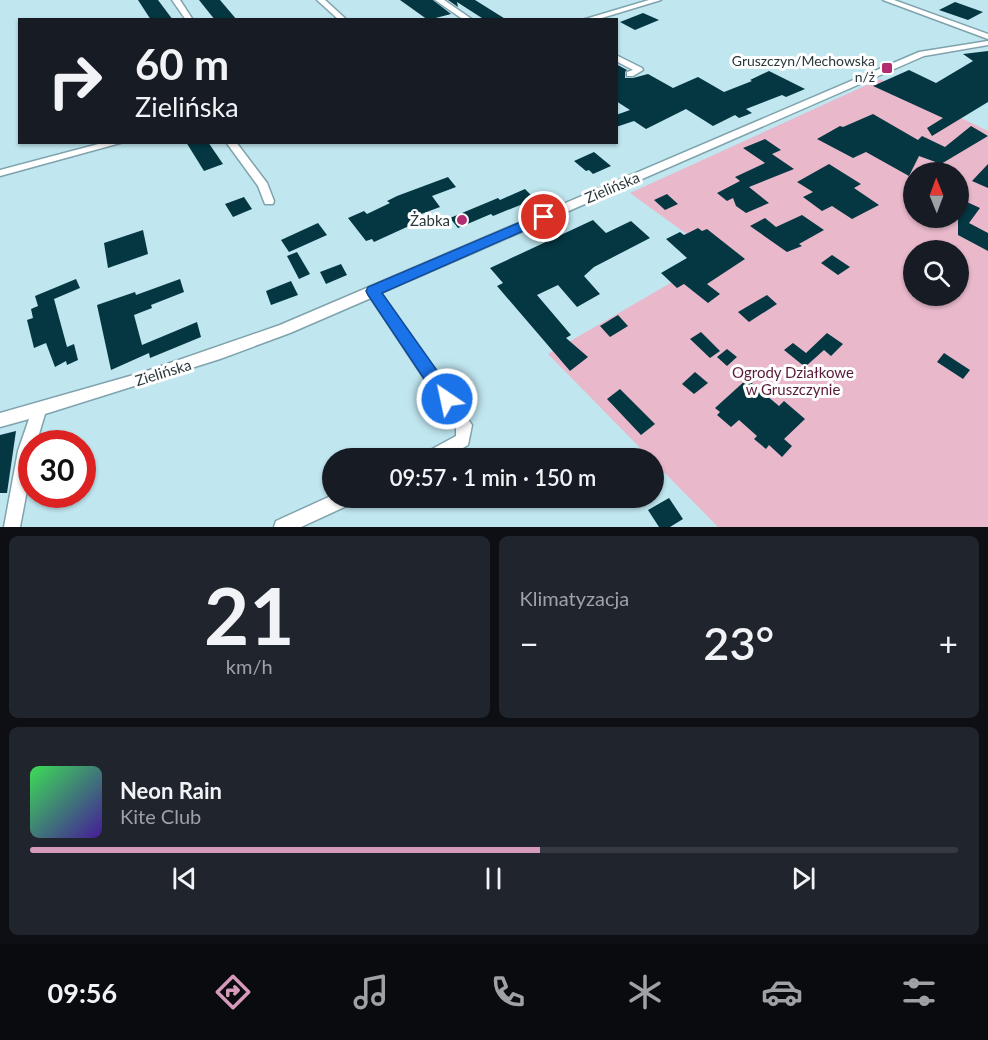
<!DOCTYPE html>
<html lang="pl">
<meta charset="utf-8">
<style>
:root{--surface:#171b24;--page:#20242c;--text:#f1f3f6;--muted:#9ea1a6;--line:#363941;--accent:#d599ba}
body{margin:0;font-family:Lato,sans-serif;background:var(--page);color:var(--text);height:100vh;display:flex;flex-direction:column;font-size:22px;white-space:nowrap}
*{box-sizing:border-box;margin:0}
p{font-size:20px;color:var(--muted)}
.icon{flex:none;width:33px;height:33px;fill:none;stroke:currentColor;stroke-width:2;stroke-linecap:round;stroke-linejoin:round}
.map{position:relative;height:527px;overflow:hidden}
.panel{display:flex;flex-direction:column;gap:9px;padding:9px;background:#0d0f14;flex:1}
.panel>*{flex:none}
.hud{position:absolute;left:18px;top:18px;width:600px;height:126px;border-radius:0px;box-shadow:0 2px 4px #0004;background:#171b24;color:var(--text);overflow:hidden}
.needle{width:39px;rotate:359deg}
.controls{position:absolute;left:903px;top:162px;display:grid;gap:12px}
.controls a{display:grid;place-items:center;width:66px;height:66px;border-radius:50%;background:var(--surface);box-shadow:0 2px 4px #0004;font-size:30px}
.speed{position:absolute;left:18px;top:430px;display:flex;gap:12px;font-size:30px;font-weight:700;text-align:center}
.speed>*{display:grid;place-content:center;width:78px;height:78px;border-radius:50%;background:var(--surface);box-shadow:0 2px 4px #0004;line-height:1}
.speed .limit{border:9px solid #d22;background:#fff;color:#111}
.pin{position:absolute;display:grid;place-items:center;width:51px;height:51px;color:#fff;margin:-26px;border:3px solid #fff;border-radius:50%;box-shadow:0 2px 6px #0007}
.me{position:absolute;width:66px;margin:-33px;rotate:326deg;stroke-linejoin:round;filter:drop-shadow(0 0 4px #0008)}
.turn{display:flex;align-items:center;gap:21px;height:126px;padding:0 18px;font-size:27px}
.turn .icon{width:78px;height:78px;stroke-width:2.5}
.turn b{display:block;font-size:42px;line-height:51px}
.big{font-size:45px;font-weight:600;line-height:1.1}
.panel .card{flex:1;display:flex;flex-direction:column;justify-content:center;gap:9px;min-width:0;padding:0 21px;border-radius:9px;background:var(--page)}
.panel .dial{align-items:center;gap:0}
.dial b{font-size:78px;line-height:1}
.song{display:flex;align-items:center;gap:18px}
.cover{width:72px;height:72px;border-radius:9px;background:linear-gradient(135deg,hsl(130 70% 55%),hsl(260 70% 35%))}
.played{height:6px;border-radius:3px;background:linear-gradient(90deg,var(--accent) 55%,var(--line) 55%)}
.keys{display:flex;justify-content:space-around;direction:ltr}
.heat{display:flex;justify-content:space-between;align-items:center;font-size:33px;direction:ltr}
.panel .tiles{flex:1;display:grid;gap:9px;grid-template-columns:1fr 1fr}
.card:last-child{grid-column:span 2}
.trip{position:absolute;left:322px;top:448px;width:342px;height:60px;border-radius:30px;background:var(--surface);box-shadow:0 2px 4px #0004;font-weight:600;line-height:60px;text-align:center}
.tabs{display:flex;height:96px;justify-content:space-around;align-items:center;background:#090b0e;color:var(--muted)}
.tabs .icon{width:42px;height:42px}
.tabs .on{color:var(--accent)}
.tabs b{font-size:27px;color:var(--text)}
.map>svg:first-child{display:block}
.green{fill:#e9b9cb;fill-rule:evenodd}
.building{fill:#043742}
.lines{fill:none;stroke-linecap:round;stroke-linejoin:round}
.minor-casing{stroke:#7fa3ad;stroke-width:3}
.minor{fill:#fff;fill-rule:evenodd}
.route{fill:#1a73e8;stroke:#114b97;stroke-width:1.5}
.poi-dot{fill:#b22c71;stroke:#fff;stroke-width:2}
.labels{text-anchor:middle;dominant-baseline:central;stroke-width:6;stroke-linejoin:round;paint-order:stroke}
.far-poi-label{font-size:14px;fill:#29383c;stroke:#fff;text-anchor:end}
.street-label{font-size:15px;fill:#29383c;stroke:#fff}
.poi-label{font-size:15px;fill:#29383c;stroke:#fff;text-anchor:end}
.park-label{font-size:15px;fill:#591b39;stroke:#fff}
</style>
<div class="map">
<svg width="988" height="527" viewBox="0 0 988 527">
<rect width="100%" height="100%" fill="#c0e6f0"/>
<!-- green -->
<path class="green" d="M880,79L988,131V527H718L654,462V459H651L548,354L717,256L630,193ZM914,172H958V218H914ZM914,250H958V296H914Z"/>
<!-- building -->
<g class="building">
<path d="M138,0H158L173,20H151Z"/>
<path d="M199,0H220L237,20H215Z"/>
<path d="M400,0H433L451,14L428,20Z"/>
<path d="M448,0H475L507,20H485L457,2L458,7Z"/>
<path d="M955,2L983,12L968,20L939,10Z"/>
<path d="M643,13L659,20L635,30L620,22Z"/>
<path d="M988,51V102L932,136L927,128L943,118L873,86L909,70L936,83L973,61L963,54Z"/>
<path d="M616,64L627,70L625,72V78H633L648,74L673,88L698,77L724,92L752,81L750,80L769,71L805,89L786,97L782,95L746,109L752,113L739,118L735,115L713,126L686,109L646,129L634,121L616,127V115L630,110L616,101Z"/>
<path d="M873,114L918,140L922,136L945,147L971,126L988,136L941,164L919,156L909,176L866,152L853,158L817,139L840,126L843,127Z"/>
<path d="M765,139L781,150L772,154L794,169L749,187L769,203L746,213L736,206L733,198L727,201L717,193L740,181L735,177L765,163L743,148Z"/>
<path d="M186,142H208L223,164L204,171Z"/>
<path d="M594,152L611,166L593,174L589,170L586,171L574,161Z"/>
<path d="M829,164L861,184L854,188L879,205L852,219L832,206L822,211L803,197L813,192L797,182Z"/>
<path d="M988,164V188L972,181Z"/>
<path d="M448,177L456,187L432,196L440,207L416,216L420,221L374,242L372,239L366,241L348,218L364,211L367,214L390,203L387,201L397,196Z"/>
<path d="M525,189L535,199L493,216L491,214L458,228L450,218L498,198L500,200Z"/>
<path d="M667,194L678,204L665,210L654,200Z"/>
<path d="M244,197L252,209L233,217L225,204Z"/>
<path d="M967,202L980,208L969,223L988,233V251L958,235V211Z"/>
<path d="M802,215L824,230L799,244L802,246L787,252L750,226L765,218L776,227Z"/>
<path d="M593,220L606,233L631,221L650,238L594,267L584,276L600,294L577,307L558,285L537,295L571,335L566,338L588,357L570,371L497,286L503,283L490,268Z"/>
<path d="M318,223L327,235L289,252L281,240Z"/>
<path d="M698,228L702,231L707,229L745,259L707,284L720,294L708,303L684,284L677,288L661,273L687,258L666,239L680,232L684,235Z"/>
<path d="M143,230L148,254L108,268L104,243Z"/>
<path d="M297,252L310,274L299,279L287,256Z"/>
<path d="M832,255L850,267L838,275L821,263Z"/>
<path d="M341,264L347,275L326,284L320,272Z"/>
<path d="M76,279L80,288L54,299L67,347L74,344L78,360L67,365L66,361L55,367L46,343L34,348L27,320L33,318L31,309L38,306L35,296Z"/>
<path d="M180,279L184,292L151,305L152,308L134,315L142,345L197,322L201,337L150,358L149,353L111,370L97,305L135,292L136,295Z"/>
<path d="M291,281L298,295L271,305L266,291Z"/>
<path d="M767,295L777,304L749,322L738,312Z"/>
<path d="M618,315L628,326L610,337L600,326Z"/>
<path d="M701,332L720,351L710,358L690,339Z"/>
<path d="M827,333L843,344L831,356L824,350L805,367L784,350L793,343L806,353Z"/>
<path d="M727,349L737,357L727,366L717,357Z"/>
<path d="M944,353L970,370L963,379L937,362Z"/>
<path d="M695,372L708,383L694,394L682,384Z"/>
<path d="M747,379L779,406L784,401L805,419L784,439L792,446L782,457L769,445L766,449L754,439L757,436L739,420L731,427L717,415L720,412L715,408Z"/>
<path d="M620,389L655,424L641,435L607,399Z"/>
<path d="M16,431L7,493H0V435Z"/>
<path d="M669,498L683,519L670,527H659L648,510Z"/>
</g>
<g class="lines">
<defs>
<g id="minor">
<path d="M172,0H180L193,20H186Z"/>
<path d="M317,0H325L347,20H339Z"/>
<path d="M435,0H444L473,20H464Z"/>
<path d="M649,0H661L595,20H582Z"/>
<path d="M883,0H894L988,34V39Z"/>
<path d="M988,41V45L924,56L381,293L472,425L468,445L444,459H421L423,454L456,436V427L371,298L290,333L220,359L45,414L36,444H32V464L20,527H4L18,451L29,419L0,427V413L144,372L280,325L919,52Z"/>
<path d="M616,55L642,68L643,70L633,76H627V72L633,70L616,61Z"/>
<path d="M106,142H124L0,176V170Z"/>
<path d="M226,142H236L267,183L274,201L273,204H265L258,186Z"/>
<path d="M333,495V498H353L351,504L301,527H274L276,521Z"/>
</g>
</defs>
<!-- minor casing -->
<use href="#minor" class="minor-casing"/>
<!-- minor -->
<use href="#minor" class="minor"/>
</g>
<!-- route -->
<path class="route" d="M544,212L548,214L550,217L548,220L382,293L453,393L455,399L453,404L447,406L441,404L368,295L366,291L368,287Z"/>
<!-- markers -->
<g class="poi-dot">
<rect x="881" y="62" width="12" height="12" rx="3"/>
<circle cx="462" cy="220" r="6"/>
</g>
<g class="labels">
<!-- far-poi labels -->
<g class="far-poi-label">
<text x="875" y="60">Gruszczyn/Mechowska<tspan x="875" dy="16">n/ż</tspan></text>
</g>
<!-- street labels -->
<g class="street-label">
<text transform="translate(612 187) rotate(-23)">Zielińska</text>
<text transform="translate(163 372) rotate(-17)">Zielińska</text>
</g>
<!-- poi labels -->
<g class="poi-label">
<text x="450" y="220">Żabka</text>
</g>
<!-- park labels -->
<g class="park-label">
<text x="793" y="372">Ogrody Działkowe<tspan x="793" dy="17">w Gruszczynie</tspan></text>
</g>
</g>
</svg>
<div class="controls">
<a><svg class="needle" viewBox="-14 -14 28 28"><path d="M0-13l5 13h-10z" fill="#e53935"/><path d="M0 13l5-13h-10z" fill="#9ea1a6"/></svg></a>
<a><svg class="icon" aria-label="search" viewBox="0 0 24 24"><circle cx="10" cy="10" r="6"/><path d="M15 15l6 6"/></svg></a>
</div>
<div class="speed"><div class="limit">30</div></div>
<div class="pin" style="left:544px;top:217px;background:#d93025"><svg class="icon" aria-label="arrive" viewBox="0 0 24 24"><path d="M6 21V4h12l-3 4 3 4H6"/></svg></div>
<svg class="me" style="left:447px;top:399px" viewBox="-20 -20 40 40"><circle r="17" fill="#1a73e8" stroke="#fff" stroke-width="3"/><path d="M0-11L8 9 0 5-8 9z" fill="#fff"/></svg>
<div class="trip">09:57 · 1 min · 150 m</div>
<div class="hud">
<div class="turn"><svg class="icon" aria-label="right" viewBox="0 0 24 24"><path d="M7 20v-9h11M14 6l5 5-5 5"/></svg><div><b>60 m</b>Zielińska</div></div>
</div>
</div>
<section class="panel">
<div class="tiles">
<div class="card dial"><b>21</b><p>km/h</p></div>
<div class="card"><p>Klimatyzacja</p>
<div class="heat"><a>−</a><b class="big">23°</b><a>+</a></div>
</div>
<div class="card">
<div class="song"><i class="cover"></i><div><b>Neon Rain</b><p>Kite Club</p></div></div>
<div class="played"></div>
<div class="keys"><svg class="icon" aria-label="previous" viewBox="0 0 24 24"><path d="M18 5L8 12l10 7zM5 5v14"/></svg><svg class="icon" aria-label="pause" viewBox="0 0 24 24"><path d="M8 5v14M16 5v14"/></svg><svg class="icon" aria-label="next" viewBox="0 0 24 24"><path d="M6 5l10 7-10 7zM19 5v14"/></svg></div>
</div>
</div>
</section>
<nav class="tabs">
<b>09:56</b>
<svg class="icon on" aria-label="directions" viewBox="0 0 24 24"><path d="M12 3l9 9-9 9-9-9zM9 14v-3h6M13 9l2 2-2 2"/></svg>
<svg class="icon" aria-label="music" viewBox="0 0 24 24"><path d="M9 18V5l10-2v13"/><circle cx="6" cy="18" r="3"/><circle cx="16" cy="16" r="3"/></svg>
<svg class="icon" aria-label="phone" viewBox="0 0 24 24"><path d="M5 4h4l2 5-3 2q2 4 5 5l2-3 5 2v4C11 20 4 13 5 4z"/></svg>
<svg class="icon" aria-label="climate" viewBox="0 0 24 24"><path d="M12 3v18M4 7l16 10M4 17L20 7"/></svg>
<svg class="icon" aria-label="car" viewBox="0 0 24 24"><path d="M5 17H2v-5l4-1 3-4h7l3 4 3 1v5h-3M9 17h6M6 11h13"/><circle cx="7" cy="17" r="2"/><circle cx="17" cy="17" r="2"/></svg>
<svg class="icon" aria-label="filters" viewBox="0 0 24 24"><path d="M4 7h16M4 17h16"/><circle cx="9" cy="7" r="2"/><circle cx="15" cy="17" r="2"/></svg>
</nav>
